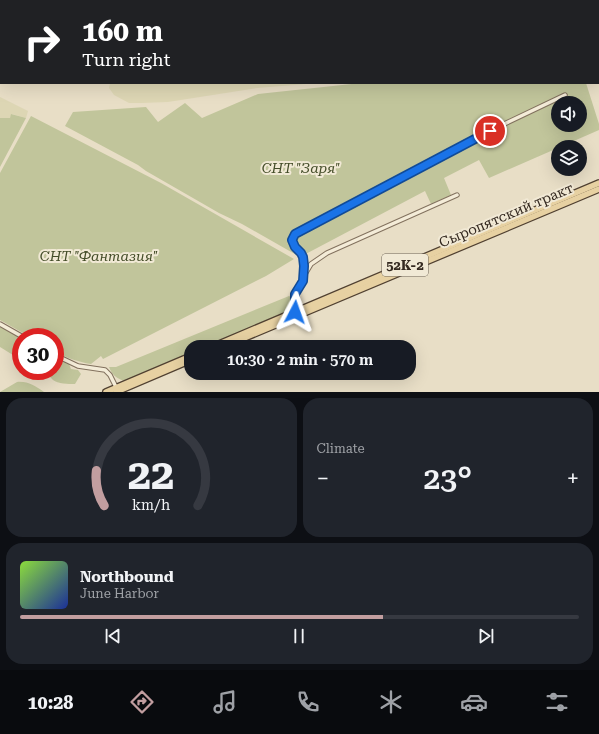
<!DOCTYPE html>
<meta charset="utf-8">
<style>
:root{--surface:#171b24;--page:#20242c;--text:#f1f3f6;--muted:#9ea1a6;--line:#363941;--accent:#c29ea0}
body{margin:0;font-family:"Roboto Serif",serif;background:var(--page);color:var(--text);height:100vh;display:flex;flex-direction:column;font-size:15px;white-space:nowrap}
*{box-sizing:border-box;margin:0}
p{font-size:13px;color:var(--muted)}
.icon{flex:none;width:22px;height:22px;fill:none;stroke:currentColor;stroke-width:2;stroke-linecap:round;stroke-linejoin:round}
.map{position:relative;height:392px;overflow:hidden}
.panel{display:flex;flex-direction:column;gap:6px;padding:6px;background:#0d0f14;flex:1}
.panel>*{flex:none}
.hud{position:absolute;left:0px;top:0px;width:599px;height:84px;box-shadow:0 4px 16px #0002;background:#202124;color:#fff;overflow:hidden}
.tools{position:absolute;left:551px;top:96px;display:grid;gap:8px}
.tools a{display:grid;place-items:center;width:36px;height:36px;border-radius:50%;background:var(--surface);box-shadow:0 4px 16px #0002;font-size:20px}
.speed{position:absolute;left:12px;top:328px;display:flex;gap:8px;font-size:20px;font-weight:700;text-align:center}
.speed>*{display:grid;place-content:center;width:52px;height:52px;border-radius:50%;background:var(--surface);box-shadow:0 4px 16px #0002;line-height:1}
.speed .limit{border:6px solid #d22;background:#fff;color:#111}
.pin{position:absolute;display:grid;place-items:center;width:34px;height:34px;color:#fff;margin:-17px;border:2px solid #fff;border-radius:50%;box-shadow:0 1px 4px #0007}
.me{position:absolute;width:44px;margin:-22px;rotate:4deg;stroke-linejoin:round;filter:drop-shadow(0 0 3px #0008)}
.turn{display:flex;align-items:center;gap:14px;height:84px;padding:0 16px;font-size:18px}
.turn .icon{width:52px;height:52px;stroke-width:2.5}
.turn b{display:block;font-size:28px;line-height:34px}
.big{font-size:30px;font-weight:600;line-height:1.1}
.panel .widget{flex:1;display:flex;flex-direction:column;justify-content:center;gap:6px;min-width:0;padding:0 14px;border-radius:16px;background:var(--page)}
.panel .dial{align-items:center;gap:0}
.dial svg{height:104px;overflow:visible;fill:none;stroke:var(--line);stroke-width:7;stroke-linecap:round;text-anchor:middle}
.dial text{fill:var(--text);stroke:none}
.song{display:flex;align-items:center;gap:12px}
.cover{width:48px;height:48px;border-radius:6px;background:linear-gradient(135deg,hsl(90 70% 55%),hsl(230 70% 35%))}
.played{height:4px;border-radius:2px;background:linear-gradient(90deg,var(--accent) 65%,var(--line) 65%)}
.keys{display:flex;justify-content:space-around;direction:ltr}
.heat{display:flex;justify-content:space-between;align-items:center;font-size:22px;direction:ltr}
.panel .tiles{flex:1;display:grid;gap:6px;grid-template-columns:1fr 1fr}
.widget:last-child{grid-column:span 2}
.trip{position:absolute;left:184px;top:340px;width:232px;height:40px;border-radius:16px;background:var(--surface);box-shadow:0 4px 16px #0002;font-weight:600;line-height:40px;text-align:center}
.tab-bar{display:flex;height:64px;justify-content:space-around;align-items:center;background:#090b0e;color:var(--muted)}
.tab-bar .icon{width:28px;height:28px}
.tab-bar .current{color:var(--accent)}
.tab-bar b{font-size:18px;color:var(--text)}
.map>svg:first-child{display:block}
.farmland{fill:#ddd6b4}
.green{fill:#c1c59b;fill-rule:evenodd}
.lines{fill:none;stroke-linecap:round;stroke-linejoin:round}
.street-casing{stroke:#82715e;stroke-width:5.5}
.primary-casing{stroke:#504031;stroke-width:8}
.street{stroke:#f4ecd8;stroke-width:3.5}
.primary{stroke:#e7d1a2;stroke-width:5.5}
.rail{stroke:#342920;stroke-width:1;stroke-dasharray:7 7;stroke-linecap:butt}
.route-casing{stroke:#114b97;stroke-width:10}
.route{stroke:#1a73e8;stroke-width:7}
.labels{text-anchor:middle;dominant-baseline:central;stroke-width:4;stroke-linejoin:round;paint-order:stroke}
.shield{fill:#f1e9d5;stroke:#6d6356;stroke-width:1}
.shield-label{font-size:13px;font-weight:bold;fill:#342920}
.park-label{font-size:14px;font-style:italic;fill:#444d29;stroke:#f1e9d5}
.street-label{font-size:14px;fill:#342920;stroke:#f1e9d5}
</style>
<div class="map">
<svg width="599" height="392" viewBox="0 0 599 392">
<rect width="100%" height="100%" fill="#e8dec6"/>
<!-- farmland -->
<g class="farmland">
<path d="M465,0H599V81L598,1H464Z"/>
<path d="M110,83H319L257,88L168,102L141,103H129L114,95L109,88Z"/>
<path d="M0,97L28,111L26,118L12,114L10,118H0Z"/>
</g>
<!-- green -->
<g class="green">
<path d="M361,83H371V84L381,83H586L599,124V130L489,178L479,160L444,178L451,195L431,204L425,191L300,257L242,224L219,213L146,171L138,165L65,126L73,112L146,107L158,122L185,103L202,118L258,94ZM558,103H580V125H558Z"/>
<path d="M11,114L26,118L0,167V118H10Z"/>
<path d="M31,116L161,183L294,259L266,276L103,359L101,356L91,364C78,362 67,358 55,351V337H30L0,320V173Z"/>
<path d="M289,296L291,297V302L293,307L291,311L205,347H191V353L125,381C117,379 112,375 109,367H116Z"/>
<path d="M0,326L21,338V360L0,347Z"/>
<path d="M55,357L69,364L71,369L78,370L81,374L75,384C68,384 58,384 53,380C49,376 47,373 42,371H55Z"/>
<path d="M17,382C28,381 35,386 44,392H0Z"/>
</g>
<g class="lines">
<defs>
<g id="street">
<path d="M7,1L13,0"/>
<path d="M0,2H1"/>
<path d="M305,274L311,264L327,253L457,195"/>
<path d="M295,312V294L303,281L304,275L303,257L301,253L295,247L292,240L295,234L500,126L565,95"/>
<path d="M0,324L23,337"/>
<path d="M55,355L78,366L105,370L110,375L117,389"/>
</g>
<g id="primary">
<path d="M212,347L599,183"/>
<path d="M223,347L599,189"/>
<path d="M106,392L191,356"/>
<path d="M116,392L191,360"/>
</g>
</defs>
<!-- street casing -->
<use href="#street" class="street-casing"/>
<!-- primary casing -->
<use href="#primary" class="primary-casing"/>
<!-- street -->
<use href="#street" class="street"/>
<!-- primary -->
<use href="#primary" class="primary"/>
<!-- rail -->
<g class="rail">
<path d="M167,1L175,0"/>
<path d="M186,1L194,0"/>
<path d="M210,1L217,0"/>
<path d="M237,1L244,0"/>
<path d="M275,1L283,0"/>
<path d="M0,27L1,26"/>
</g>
</g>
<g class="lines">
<defs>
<path id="route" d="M295,312V294L303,281L304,266L303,257L301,253L295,247L292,240L295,234L490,131"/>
</defs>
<!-- route casing -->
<use href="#route" class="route-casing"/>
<!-- route -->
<use href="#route" class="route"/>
</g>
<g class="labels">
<!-- shield labels -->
<rect class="shield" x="382" y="254" width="46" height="22" rx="3"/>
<g class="shield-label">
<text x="405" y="265">52К-2</text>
</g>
<!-- park labels -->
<g class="park-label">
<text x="301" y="168">СНТ "Заря"</text>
<text x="99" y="256">СНТ "Фантазия"</text>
</g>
<!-- street labels -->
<g class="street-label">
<text transform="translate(506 215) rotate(-23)">Сыропятский тракт</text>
</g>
</g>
</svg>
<div class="tools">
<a><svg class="icon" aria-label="sound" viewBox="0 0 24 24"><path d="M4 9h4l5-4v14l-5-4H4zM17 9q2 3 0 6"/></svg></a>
<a><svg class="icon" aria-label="layers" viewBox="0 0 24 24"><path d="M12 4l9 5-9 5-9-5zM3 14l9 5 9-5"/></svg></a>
</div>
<div class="speed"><div class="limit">30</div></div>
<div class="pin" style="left:490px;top:131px;background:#d93025"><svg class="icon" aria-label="arrive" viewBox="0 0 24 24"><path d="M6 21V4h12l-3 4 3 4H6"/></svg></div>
<svg class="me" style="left:295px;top:312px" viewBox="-20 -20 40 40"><path d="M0-17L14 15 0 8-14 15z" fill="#1a73e8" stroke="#fff" stroke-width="4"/></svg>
<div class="trip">10:30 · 2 min · 570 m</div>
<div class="hud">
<div class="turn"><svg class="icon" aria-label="right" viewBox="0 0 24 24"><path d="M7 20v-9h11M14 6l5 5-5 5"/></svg><div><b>160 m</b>Turn right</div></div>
</div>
</div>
<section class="panel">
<div class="tiles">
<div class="widget dial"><svg viewBox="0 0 100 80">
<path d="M14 69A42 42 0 1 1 86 69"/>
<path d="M14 69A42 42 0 0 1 8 42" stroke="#c29ea0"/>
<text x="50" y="56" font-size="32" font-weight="700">22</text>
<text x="50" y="72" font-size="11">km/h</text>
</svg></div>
<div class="widget"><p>Climate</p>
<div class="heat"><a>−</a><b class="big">23°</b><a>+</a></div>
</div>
<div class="widget">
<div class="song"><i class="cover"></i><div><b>Northbound</b><p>June Harbor</p></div></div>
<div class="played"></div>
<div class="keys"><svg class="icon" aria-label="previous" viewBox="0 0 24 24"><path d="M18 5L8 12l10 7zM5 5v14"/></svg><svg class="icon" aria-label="pause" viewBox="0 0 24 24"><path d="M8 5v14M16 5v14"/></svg><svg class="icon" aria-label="next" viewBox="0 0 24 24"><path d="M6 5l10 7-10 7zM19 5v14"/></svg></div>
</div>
</div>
</section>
<nav class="tab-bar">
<b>10:28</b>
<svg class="icon current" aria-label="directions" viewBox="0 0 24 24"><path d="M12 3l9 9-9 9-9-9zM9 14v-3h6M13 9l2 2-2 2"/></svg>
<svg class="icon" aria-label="music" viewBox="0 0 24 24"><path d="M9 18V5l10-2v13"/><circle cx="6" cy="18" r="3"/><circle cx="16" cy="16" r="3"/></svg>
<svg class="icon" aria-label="phone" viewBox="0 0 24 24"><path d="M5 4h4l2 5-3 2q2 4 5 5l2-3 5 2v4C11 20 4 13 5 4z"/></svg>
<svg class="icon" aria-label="climate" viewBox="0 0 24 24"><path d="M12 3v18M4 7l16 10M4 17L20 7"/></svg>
<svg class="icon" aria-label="car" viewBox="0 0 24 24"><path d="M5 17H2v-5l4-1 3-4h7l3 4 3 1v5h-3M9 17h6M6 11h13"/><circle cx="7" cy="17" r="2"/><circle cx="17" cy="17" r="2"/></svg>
<svg class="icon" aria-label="filters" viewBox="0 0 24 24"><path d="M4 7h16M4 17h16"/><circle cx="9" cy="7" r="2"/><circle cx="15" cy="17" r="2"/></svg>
</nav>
